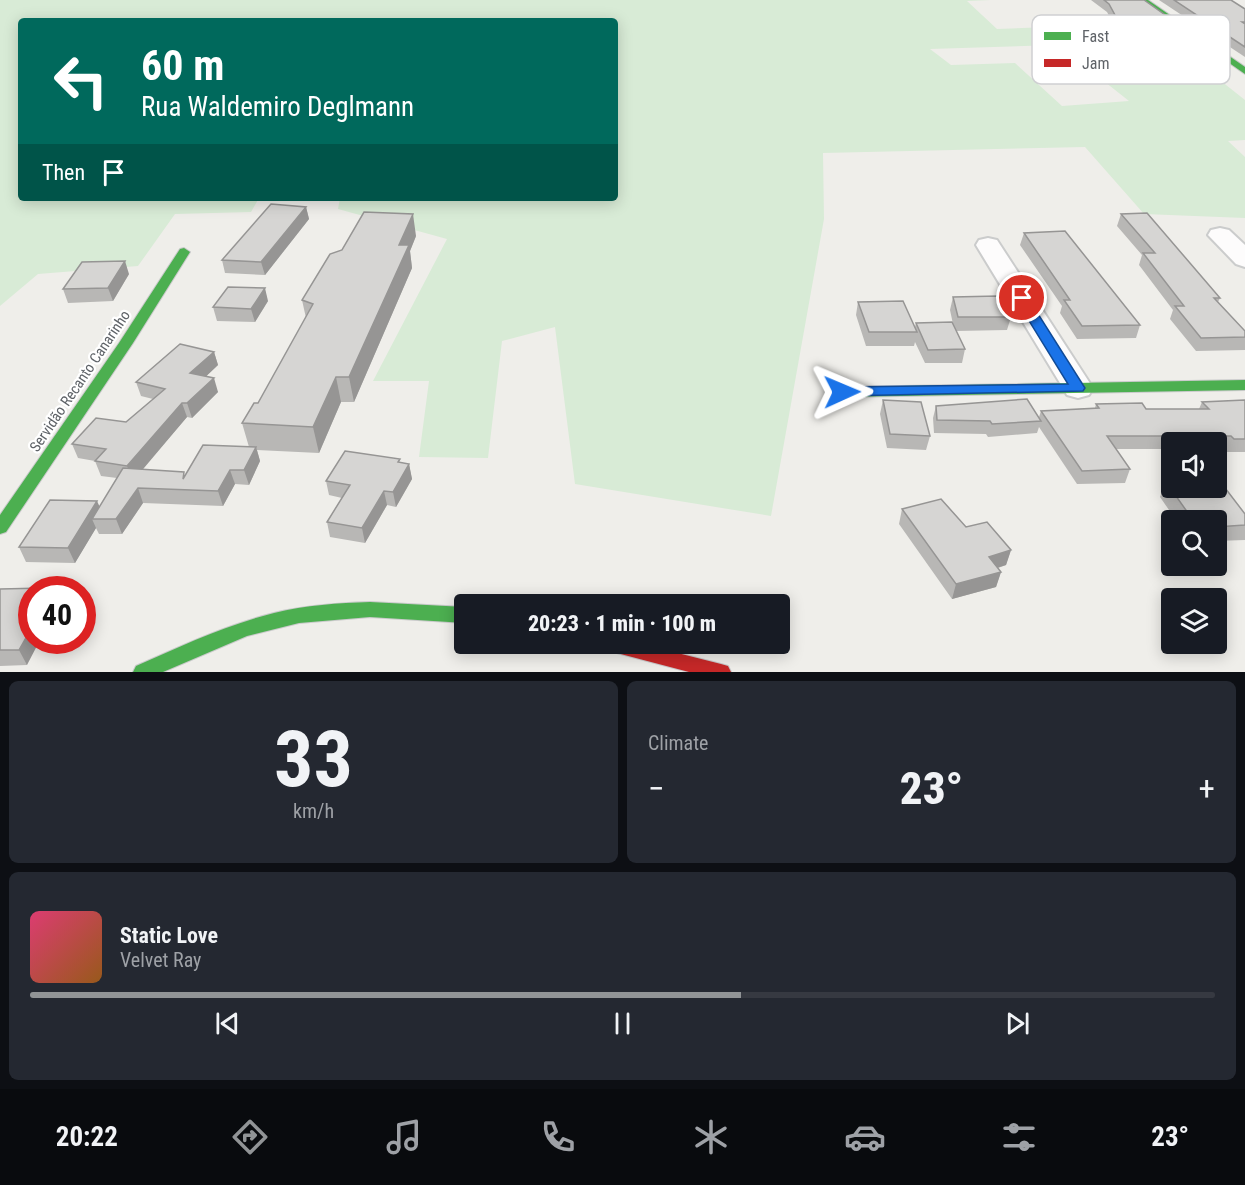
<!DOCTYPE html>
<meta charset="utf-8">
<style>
:root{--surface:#171b24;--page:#242831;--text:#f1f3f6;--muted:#9ea1a6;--line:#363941;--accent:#919496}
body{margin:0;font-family:"Roboto Condensed",sans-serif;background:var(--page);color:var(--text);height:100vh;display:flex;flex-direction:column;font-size:22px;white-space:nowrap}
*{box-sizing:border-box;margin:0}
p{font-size:20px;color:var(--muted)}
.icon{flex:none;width:33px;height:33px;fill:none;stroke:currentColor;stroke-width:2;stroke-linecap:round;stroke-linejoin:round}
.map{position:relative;height:672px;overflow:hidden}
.drawer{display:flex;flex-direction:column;gap:9px;padding:9px;background:#0d0f14;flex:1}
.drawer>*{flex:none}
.guide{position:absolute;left:18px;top:18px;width:600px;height:183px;border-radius:6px;box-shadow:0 3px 15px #0003;background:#00695c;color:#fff;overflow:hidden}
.controls{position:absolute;left:1161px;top:432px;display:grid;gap:12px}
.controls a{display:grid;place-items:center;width:66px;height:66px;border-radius:6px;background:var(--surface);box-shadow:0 3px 15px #0003;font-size:30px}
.speed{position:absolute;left:18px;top:576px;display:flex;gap:12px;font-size:30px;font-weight:700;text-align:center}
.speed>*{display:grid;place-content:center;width:78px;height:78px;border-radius:50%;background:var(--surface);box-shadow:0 3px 15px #0003;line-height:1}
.speed .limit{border:9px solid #d22;background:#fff;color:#111}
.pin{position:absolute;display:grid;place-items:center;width:51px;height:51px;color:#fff;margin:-26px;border:3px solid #fff;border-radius:50%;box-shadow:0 2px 6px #0007}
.me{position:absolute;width:66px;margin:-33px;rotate:89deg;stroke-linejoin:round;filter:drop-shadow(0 0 4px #0008)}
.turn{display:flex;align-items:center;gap:21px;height:126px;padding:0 24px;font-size:27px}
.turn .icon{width:78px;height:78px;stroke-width:2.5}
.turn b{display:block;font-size:42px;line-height:51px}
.then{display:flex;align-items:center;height:57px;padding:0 24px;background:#0003;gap:12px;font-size:22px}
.big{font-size:45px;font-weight:800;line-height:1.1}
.drawer .card{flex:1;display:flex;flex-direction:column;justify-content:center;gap:9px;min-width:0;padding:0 21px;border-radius:9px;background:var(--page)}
.drawer .dial{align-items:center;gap:0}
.dial b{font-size:78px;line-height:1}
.song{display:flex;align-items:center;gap:18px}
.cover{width:72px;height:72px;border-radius:9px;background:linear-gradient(135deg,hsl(340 70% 55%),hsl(30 70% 35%))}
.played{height:6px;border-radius:3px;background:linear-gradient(90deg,var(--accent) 60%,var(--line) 60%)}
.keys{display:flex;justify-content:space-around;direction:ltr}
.heat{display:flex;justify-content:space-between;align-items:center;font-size:33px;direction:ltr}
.drawer .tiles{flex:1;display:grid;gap:9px;grid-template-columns:1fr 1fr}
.card:last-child{grid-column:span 2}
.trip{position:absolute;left:454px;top:594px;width:336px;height:60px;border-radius:6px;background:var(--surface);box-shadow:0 3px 15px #0003;font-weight:800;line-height:60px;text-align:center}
.tabs{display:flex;height:96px;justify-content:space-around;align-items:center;background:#090b0e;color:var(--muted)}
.tabs .icon{width:42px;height:42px}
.tabs .selected{color:var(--accent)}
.tabs b{font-size:27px;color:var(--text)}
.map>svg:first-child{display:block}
.green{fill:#d8ebd6}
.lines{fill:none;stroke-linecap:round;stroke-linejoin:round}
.street-casing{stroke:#cbcccc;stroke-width:4}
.fast-casing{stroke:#cacacb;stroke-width:2}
.jam-casing{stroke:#cacacb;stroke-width:2}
.street{fill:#fdfcfc;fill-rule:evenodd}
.fast{fill:#4caf50;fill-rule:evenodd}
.jam{fill:#c62828;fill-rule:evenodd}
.wall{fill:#b8b7b5}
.shaded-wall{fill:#969594}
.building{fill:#d6d5d3;stroke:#969594;stroke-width:1.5}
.route{fill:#1a73e8;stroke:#114b97;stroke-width:1.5}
.labels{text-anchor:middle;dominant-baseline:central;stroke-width:4.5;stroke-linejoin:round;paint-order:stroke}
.street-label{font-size:15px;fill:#5f6368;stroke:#fff}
.key{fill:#fff;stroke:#cfd0d2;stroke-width:1.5}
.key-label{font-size:16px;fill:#5f6368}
</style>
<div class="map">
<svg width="1245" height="672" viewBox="0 0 1245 672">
<rect width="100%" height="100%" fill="#efeeea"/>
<!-- green -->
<path class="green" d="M0,0H991L967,1L997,29L1098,25L1122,43L930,49L951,65L1015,63L1062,106L1129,101L1086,67L1197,62L1245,100V140L1228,141L1245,157V218L1144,214L1085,147L823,153L824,219L771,516L575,484L555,327L502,341L488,458L419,457L429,381H373L447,239L338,209L340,198H615V21H21V198H259L251,212L175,214L138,266L38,274L0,306Z"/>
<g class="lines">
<defs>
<g id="street">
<path d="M1220,228L1229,230L1245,245V267L1236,264L1208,235L1211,230Z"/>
<path d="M988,238L997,240L1093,388L1089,395L1078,398L1067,395L1063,388L976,245L979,240Z"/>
</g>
<g id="fast">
<path d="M1139,0H1148L1245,67V74Z"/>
<path d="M184,248L190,252L133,343L6,532L0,534V515L119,343L180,249Z"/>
<path d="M1245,380V390L842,397L835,392L842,387Z"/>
<path d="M370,602L465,607V623L370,617L299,623L247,636L163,672H133L136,666C181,646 226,625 274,613C306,605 338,603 370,602Z"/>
</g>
<path id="jam" d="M603,644H642L721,664L728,666L731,672H689L613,652L606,650Z"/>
</defs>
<!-- street casing -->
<use href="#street" class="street-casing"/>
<!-- fast casing -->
<use href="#fast" class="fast-casing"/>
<!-- jam casing -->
<use href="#jam" class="jam-casing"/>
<!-- street -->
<use href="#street" class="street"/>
<!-- fast -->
<use href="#fast" class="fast"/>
<!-- jam -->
<use href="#jam" class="jam"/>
</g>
<!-- wall -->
<g class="wall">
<path d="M1091,0H1144L1206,44L1203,53H1163L1143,36L1119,34L1107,12Z"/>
<path d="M1159,0H1231L1245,9V57Z"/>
<path d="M306,207L309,219L265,275L225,273L222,260Z"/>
<path d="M1121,214L1220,298L1218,302L1245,331V350L1196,351L1170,319L1173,310L1139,265L1142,255L1117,226Z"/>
<path d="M1024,233L1140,325L1136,338L1077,339L1060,313L1062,306L1020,245Z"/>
<path d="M416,236L410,251L412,268L354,402H341L319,453L257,450L260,461L249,485L235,484L223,506L143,503L122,534H99L96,528L75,563L26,562L19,547L100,507L117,478L101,476L95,461L78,458L72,444L126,422L153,399L141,396L136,382L214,352L218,365L206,376L218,392L192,418L187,417L142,469L185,476L249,447L242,423L258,403L306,318L302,300Z"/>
<path d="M129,274L113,301L68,303L63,289Z"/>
<path d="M953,297L1011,317L1007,330L956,331L965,349L962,363H925L915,342L914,346H866L856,315L858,302L915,327L916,323L953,324L950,310Z"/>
<path d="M268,301L255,322L217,321L213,307Z"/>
<path d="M883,400L930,436L926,450L887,448L880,414Z"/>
<path d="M1245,400V452H1227L1225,449H1216V442H1172V449H1116L1130,469L1125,483L1077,484L1039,427L1037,433L988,437L986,434L934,433L933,418L936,406L1039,417L1041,411L1095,408L1096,404L1146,409H1199L1202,402Z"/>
<path d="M401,463L409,464L412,479L396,507L387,505L365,543L330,537L327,522L342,498L329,495L326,481Z"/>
<path d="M1166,482L1245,514V540L1216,541V520H1176L1160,497Z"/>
<path d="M902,509L966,527L1011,550L1006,565L998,568L1001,572L996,587L952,599L899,524Z"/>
<path d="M44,588L45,590H32L27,665L0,666V589Z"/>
</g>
<!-- shaded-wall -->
<g class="shaded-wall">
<path d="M306,207L309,219L265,275L261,262Z"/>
<path d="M413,214L416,236L410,251L412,268L354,402L349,377L399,245Z"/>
<path d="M125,261L129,274L113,301L108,288Z"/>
<path d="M265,288L268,301L255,322L251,309Z"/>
<path d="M214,352L218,365L195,387L190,373Z"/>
<path d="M336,377L341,402L319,453L313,427Z"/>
<path d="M214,378L218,392L192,418L187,403Z"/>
<path d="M182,403L187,417L133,481L127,466Z"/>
<path d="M256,447L260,461L249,485L244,470Z"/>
<path d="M409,464L412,479L396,507L393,492Z"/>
<path d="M230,470L235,484L223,506L218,491Z"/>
<path d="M138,488L143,503L122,534L116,519Z"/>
<path d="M384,491L387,505L365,543L362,528Z"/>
<path d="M97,501L104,516L92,519L96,528L75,563L68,548Z"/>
<path d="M1011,550L1006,565L984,572L989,557Z"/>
<path d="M1001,572L996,587L952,599L956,584Z"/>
<path d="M32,627V640H40L27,665L19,650Z"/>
</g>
<!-- building -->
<g class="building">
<path d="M1104,0H1144L1206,44H1166L1145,28L1121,26L1109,4Z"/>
<path d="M1174,0H1231L1245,9V22H1242L1245,24V47Z"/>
<path d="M271,204L306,207L261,262L222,260Z"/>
<path d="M364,212L413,214L399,245H409L349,377H336L313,427L242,423L254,403H258L313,304L302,300L330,254L342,250Z"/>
<path d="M1147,213L1220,298H1214L1245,331V337L1201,338L1175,306H1184L1143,253H1155L1121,214Z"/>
<path d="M1065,231L1140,325L1082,326L1064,300H1070L1024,233Z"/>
<path d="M125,261L108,288L63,289L82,262Z"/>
<path d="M228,287L265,288L251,309L213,307Z"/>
<path d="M998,296L1011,317H958L953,297Z"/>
<path d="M903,301L917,332H869L858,302Z"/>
<path d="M952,322L965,349L928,350L916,323Z"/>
<path d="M180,344L214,352L190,373L214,378L187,403H182L127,466L95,461L106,449L72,444L96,418L126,422L165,389L136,382Z"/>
<path d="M1027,399L1041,421L992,424L990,421L937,420L936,406Z"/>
<path d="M883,400L921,402L930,436L890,434Z"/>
<path d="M1245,400V439H1234L1231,436H1107L1130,469L1082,471L1041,411L1099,408L1096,404L1142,403L1146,409H1209L1202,402Z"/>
<path d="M203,445L256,447L244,470H230L218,491L138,488L116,519H92L123,468L184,472L183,479Z"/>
<path d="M345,451L400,459L398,462L409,464L393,492L384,491L362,528L327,522L350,485L326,481Z"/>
<path d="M1216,480H1219L1245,514V525L1216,527V520H1193L1166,482H1172V488H1216Z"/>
<path d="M941,499L966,527L987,522L1011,550L989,557L1001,572L956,584L902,509Z"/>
<path d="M50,500L97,501L68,548L19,547Z"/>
<path d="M44,588V590H32V611L31,612H32V627L19,650H0V589Z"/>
</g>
<!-- route -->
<path class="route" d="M1022,295L1028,298L1085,388L1083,391L842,396L835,392L842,387L1068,384L1015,298Z"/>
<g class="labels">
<!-- street labels -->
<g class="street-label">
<text transform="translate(80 381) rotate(-56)">Servidão Recanto Canarinho</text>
</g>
</g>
<!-- legend -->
<rect x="1032" y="15" width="198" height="69" rx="9" class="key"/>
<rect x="1044" y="32" width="27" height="8" fill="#4caf50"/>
<rect x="1044" y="59" width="27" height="8" fill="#c62828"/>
<g class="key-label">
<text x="1082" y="42">Fast</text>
<text x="1082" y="69">Jam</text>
</g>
</svg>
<div class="controls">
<a><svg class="icon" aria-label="sound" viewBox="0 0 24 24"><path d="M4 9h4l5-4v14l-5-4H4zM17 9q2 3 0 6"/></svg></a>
<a><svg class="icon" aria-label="search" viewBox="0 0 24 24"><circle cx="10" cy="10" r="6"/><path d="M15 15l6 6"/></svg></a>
<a><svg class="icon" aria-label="layers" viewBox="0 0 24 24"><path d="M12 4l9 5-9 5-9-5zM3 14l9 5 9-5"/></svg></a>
</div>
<div class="speed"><div class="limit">40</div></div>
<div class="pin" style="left:1022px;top:298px;background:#d93025"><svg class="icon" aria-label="arrive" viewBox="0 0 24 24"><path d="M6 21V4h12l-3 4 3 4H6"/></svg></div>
<svg class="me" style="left:842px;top:392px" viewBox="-20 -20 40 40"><path d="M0-17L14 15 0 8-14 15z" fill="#1a73e8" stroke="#fff" stroke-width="4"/></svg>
<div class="trip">20:23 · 1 min · 100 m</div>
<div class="guide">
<div class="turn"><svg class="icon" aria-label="left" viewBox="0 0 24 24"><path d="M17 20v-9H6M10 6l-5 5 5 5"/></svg><div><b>60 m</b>Rua Waldemiro Deglmann</div></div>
<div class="then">Then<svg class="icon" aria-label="arrive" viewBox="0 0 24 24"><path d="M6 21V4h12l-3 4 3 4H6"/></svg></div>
</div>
</div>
<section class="drawer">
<div class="tiles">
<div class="card dial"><b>33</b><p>km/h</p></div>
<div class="card"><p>Climate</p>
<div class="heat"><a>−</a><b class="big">23°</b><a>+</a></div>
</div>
<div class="card">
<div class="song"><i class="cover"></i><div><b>Static Love</b><p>Velvet Ray</p></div></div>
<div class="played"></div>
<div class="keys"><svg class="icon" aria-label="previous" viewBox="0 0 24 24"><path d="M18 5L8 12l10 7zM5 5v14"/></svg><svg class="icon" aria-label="pause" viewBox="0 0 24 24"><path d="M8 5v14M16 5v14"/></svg><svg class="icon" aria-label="next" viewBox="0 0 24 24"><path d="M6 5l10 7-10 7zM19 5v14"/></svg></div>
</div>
</div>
</section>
<nav class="tabs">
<b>20:22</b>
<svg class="icon selected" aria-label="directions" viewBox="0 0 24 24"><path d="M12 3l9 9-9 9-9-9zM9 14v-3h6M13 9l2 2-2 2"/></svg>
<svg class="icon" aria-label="music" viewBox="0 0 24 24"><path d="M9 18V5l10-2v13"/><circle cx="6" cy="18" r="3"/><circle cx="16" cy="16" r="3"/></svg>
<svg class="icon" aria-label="phone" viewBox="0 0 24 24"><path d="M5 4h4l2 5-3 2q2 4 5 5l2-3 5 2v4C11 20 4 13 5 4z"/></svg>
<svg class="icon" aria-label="climate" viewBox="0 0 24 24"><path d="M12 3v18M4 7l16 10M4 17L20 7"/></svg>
<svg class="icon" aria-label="car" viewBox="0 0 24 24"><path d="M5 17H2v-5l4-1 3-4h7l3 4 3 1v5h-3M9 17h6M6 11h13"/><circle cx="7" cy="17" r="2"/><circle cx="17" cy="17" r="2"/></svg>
<svg class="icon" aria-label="filters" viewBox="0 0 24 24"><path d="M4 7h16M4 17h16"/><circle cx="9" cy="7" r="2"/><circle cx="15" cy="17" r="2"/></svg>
<b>23°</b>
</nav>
